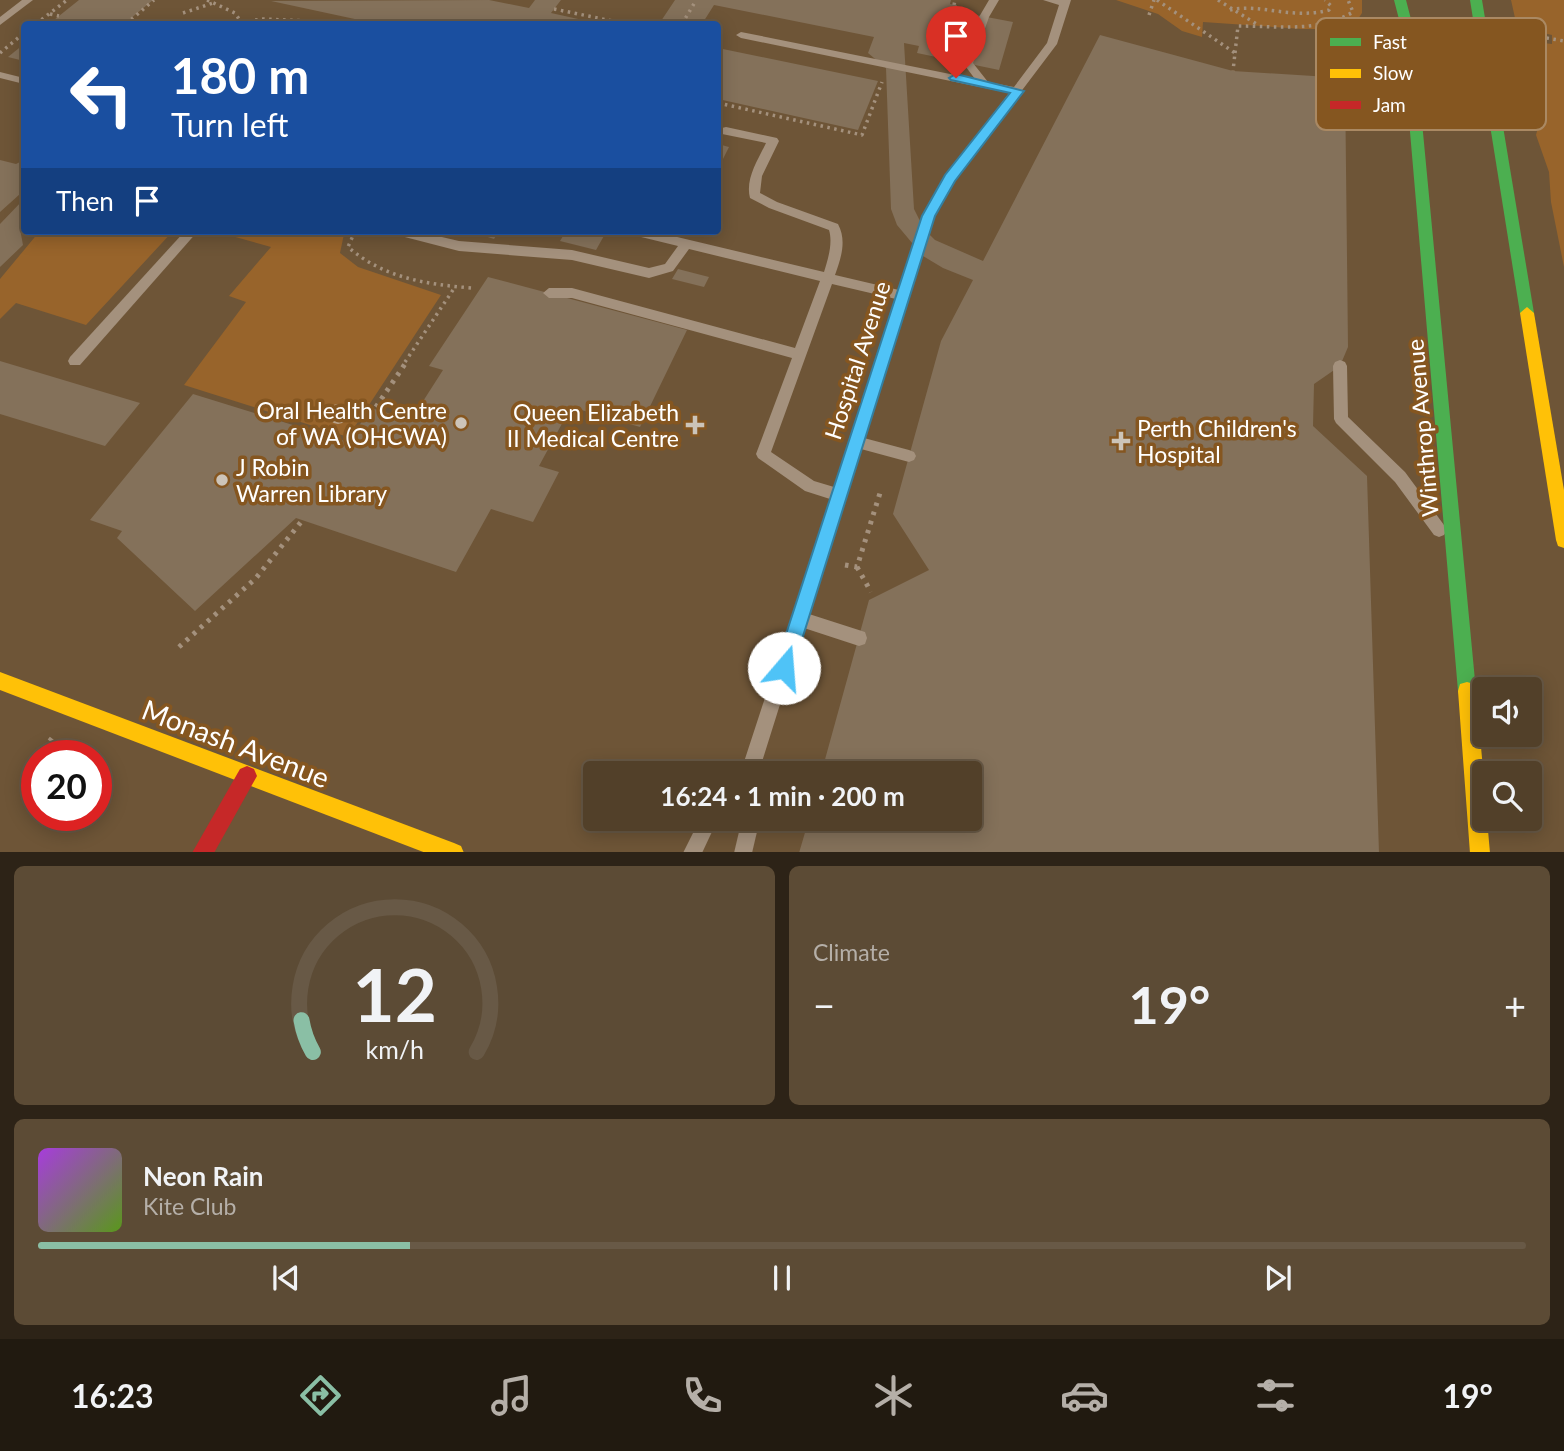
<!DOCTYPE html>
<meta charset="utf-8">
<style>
:root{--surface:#524029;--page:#5c4b35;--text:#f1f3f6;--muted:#b5afa8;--line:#685946;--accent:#8abfa5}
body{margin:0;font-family:Lato,sans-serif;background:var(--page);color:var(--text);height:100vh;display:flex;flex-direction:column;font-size:26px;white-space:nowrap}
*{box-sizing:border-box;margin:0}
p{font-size:23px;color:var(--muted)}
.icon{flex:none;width:38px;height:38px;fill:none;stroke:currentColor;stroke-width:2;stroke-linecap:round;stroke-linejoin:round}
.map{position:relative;height:852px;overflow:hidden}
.panel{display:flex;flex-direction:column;gap:14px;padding:14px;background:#2d2317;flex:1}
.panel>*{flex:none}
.top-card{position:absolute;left:21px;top:21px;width:700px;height:214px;border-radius:7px;box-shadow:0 4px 18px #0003,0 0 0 2px var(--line);background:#1a4fa0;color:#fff;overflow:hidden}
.buttons{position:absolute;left:1472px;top:677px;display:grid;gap:14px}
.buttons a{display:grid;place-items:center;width:70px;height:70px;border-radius:7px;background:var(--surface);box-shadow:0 4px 18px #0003,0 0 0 2px var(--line);font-size:35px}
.speed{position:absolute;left:21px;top:740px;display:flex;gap:14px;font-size:35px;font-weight:700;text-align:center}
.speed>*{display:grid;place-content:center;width:91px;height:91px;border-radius:50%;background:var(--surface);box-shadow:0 4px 18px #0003,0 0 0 2px var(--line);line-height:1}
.speed .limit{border:10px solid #d22;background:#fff;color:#111}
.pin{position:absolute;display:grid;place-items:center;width:60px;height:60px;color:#fff;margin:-72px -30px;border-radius:50% 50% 50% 0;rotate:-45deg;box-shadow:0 0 7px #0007}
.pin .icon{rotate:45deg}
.me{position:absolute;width:77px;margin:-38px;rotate:18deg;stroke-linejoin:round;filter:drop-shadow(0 0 5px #0008)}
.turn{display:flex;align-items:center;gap:24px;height:147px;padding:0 35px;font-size:32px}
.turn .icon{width:91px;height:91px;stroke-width:2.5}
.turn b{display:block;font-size:49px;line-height:60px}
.then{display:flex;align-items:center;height:66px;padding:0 35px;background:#0003;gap:14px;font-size:26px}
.big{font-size:52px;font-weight:700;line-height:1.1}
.panel .card{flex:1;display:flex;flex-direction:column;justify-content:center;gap:10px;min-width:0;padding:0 24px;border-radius:10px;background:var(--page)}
.panel .dial{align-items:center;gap:0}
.dial svg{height:182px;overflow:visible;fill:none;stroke:var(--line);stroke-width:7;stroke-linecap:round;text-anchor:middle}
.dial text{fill:var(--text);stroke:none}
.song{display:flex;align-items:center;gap:21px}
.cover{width:84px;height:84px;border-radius:10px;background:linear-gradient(135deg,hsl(280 70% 55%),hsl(90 70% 35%))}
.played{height:7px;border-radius:4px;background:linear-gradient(90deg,var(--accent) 25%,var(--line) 25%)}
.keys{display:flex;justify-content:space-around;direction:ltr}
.heat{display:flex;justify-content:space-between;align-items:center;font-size:38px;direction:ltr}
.panel .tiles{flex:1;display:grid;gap:14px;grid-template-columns:1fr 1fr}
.card:last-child{grid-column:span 2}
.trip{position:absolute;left:583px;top:761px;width:399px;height:70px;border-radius:7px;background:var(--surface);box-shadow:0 4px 18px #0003,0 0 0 2px var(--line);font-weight:700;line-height:70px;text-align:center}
.menu{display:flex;height:112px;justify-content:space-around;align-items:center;background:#211a10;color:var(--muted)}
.menu .icon{width:49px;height:49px}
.menu .selected{color:var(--accent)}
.menu b{font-size:32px;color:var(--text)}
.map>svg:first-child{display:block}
.green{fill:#98642b}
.building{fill:#84715a}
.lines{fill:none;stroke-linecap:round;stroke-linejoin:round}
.path-far1{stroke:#a4917d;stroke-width:3.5;stroke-dasharray:2.5 4.5;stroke-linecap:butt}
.path{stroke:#a4917d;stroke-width:5;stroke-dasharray:3.5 6;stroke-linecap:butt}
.lane{fill:#a4917d;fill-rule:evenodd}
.fast{fill:#4caf50;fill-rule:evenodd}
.slow{fill:#ffc107;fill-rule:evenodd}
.jam{fill:#c62828;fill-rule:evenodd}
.tree{fill:#b9a38a}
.route{fill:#4fc3f7;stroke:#337fa1;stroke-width:2}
.poi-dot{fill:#ccc4b9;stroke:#855620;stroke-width:2.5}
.labels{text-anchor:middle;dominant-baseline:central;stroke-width:7;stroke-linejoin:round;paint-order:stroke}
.street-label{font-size:23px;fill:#fff;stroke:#855620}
.poi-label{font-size:23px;fill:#fff;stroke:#855620;text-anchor:end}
.near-street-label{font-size:28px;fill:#fff;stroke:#855620}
.key{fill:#855620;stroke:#aa8963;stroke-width:2}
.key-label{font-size:19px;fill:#fff}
</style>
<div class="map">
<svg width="1564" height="853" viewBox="0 0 1564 853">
<rect width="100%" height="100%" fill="#6e5537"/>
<!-- green -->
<g class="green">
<path d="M1116,0H1362V13L1356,22L1328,29H1303L1203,22L1202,37L1182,31L1158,14Z"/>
<path d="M1511,0H1564V267L1551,202L1549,172L1536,135L1541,116L1525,94L1532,78L1522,69L1518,40L1552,44V35L1517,27Z"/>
<path d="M173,231L86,325L16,303L0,319V279L39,232Z"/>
<path d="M214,231H333L344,234L340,253L358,267L441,295L348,437L184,385L246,302L229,296L271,247Z"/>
</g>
<!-- building -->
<g class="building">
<path d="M79,0H153L124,24H49Z"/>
<path d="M489,0L529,8L535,0H561L551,13L601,24H361L364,21L271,1Z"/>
<path d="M675,0H951L950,4L957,5L955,11L1013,22L999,70L917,53L919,46L904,43L914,209L924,229L935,240L983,261L1100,35L1233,71L1345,78L1348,347L1340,366L1314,384L1313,426L1367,476L1379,853H799L809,819H970V774H821L869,600L929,570L893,514L941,341L973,280L943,268L923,256L897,225L891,209L886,68L868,53L874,37L714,5L702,24H659Z"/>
<path d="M24,44V61L8,57Z"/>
<path d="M718,48L878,81L858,130L718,99Z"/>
<path d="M718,144L729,147L718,169Z"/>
<path d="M0,160L16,164L24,160V195L20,194L0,212Z"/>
<path d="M24,199V224L20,229L23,245L0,267V224Z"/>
<path d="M469,231H499L494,239Z"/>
<path d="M566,231H594L605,234L596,250L560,241Z"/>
<path d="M678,269L709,277L704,287L672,279Z"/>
<path d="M488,277L687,330L640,427L571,407L539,466L559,472L533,522L491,509L456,572L296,518L195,611L117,538L122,531L90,520L193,394L348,442L371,408L411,420L443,370L429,366Z"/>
<path d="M0,361L140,403L105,446L0,414Z"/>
</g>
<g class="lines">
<!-- path-far1 -->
<g class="path-far1">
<path d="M207,0L235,13L241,22L263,19L310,21L315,24"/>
<path d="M1157,0L1235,53L1233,71"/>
<path d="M1218,0L1258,25"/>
<path d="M954,5L955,0"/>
<path d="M554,9L627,24"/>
<path d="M1230,10C1260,3 1292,20 1329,10L1331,6L1325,0"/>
<path d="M183,13L213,3"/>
<path d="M50,14L59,16"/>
<path d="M1149,15L1154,0"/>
<path d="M230,23L241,22"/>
<path d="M36,24L67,0"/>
<path d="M126,24L154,0"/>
<path d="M682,24L695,2"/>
<path d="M1512,32L1564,41"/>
<path d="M0,53L24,33"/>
<path d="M1235,53L1238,26C1277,26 1318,33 1353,12L1348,0"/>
<path d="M718,103L862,135L882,82"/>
<path d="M355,231L348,247C384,278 425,284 471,288"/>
<path d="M405,362L455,287"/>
</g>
<!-- path -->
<g class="path">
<path d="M376,407L407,361"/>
<path d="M845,565L857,567L880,493"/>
<path d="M857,567L871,592"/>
<path d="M179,647L256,578L301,522"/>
<path d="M38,756L52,738"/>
</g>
<!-- lane -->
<g class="lane">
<path d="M22,0H33L0,25V17Z"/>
<path d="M989,0H999L989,17L973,63L988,82L1014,87L1047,43L1059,5L1043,0H1071L1057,44L954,180L935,216L864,438L909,450L914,452L916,456L914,460L909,462L861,449L809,614L865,632L867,638L865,644L859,646L804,628L761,765V774H743V765L830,499L805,491L758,458L756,454L792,358L572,298H549L543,293L549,288H572L795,348L820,281L689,249L673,271L649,278L572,260L459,251L397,235L391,231H416L459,241L572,250L649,268L665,264L678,246L633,235L627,231H652L824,272C828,259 833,243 829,230L769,208L750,198C745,179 758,160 766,143L722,134V128L726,127L777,138L779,141L762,176L760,193L777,202L838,224C847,241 841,258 835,275L899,290L923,216L944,178L1009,93L741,38L736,35L741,32L975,79L963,63L979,17ZM832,284L896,299L834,487L814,481L771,452Z"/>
<path d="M1407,24L1411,25V29L1392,41L1339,61L1338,79H1330V57L1385,37Z"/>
<path d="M0,72L24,78V84L0,78Z"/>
<path d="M185,231H198L80,365H70L68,361L70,357Z"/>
<path d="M1340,360L1345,362L1347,366L1348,417L1405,472L1444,525L1447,530L1444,535L1439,537L1434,535L1395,482L1336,423L1334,419L1333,366L1335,362Z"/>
<path d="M700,819H718L702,853H683Z"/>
<path d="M742,819H760L752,853H734Z"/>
</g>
<!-- fast -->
<g class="fast">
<path d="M1394,0H1406L1413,27L1476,691L1474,698L1467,700L1460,698L1458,691L1401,27Z"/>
<path d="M1470,0H1482L1534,313L1527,319L1520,313Z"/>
</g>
<!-- slow -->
<g class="slow">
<path d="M1527,307L1534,313L1564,490V548L1558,546L1556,540L1520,313Z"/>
<path d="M0,672L454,843L461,846L464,853H426L0,690Z"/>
<path d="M1467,682L1474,684L1476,691L1484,780V819H1487L1490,853H1470L1458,691L1460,684Z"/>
</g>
<!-- jam -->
<path class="jam" d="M247,766L254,769L257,776L214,853H192L240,769Z"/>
</g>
<!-- trees -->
<circle class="tree" cx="338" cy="414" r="10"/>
<!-- route -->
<path class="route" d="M956,74L1024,91L955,181L935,216L793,668L790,674L784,677L777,674L775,668L922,216L945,175L1010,93L951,80L949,78Z"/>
<!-- markers -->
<g class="poi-dot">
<circle cx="461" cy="423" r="7"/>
<path d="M691.5 414.5h7v7h7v7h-7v7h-7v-7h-7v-7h7z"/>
<path d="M1117.5 430.5h7v7h7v7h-7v7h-7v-7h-7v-7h7z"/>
<circle cx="222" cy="480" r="7"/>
</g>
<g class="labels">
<!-- street labels -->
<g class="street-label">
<text transform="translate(857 360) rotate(-72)">Hospital Avenue</text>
<text transform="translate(1422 428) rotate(-95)">Winthrop Avenue</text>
</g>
<!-- poi labels -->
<g class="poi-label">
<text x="447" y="410">Oral Health Centre<tspan x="447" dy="26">of WA (OHCWA)</tspan></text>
<text x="679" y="412">Queen Elizabeth<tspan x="679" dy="26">II Medical Centre</tspan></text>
<text x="1137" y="428" text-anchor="start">Perth Children's<tspan x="1137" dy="26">Hospital</tspan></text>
<text x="236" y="467" text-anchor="start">J Robin<tspan x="236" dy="26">Warren Library</tspan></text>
</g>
<!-- near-street labels -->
<g class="near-street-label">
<text transform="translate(236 743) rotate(21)">Monash Avenue</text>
</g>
</g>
<!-- legend -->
<rect x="1316" y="18" width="230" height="112" rx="10" class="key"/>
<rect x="1330" y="38" width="31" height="8" fill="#4caf50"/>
<rect x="1330" y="69" width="31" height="9" fill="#ffc107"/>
<rect x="1330" y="101" width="31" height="8" fill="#c62828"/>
<g class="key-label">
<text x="1373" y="49">Fast</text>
<text x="1373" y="80">Slow</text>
<text x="1373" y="112">Jam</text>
</g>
</svg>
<div class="buttons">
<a><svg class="icon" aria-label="sound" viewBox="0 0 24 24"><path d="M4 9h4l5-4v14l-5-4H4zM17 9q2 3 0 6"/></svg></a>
<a><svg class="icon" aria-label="search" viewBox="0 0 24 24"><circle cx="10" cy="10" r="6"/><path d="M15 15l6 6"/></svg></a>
</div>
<div class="speed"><div class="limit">20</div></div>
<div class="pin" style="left:956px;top:78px;background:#d93025"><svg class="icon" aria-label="arrive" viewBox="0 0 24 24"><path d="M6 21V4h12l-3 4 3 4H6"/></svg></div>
<svg class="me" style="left:784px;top:668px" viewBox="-20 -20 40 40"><circle r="19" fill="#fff"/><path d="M0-13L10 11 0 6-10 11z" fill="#4fc3f7"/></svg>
<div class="trip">16:24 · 1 min · 200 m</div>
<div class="top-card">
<div class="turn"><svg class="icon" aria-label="left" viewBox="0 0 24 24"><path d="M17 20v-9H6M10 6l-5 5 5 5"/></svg><div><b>180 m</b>Turn left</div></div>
<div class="then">Then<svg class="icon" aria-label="arrive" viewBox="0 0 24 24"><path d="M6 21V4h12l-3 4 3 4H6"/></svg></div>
</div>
</div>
<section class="panel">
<div class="tiles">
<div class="card dial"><svg viewBox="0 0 100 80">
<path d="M14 69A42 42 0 1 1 86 69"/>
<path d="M14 69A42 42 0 0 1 9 55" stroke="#8abfa5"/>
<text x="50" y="56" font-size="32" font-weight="700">12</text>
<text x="50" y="72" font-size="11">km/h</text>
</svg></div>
<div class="card"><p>Climate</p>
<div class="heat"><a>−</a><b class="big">19°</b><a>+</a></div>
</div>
<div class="card">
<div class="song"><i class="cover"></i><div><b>Neon Rain</b><p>Kite Club</p></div></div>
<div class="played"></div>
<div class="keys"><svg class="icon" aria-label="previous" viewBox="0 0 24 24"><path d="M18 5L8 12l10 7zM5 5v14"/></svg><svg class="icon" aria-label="pause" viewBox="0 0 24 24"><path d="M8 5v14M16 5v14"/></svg><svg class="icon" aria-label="next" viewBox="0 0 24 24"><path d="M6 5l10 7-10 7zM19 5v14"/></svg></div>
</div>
</div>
</section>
<nav class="menu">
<b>16:23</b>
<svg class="icon selected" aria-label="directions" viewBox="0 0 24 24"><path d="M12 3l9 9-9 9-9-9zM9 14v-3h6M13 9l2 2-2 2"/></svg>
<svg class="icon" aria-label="music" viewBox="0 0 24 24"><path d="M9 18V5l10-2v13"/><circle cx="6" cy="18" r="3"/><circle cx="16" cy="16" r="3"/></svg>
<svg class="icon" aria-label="phone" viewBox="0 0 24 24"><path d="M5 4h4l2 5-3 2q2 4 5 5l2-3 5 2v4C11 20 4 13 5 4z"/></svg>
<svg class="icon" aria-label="climate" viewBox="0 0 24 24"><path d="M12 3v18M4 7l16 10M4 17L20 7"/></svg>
<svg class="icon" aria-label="car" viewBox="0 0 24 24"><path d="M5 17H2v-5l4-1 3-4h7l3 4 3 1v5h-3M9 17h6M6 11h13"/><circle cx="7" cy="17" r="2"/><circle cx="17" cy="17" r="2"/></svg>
<svg class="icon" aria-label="filters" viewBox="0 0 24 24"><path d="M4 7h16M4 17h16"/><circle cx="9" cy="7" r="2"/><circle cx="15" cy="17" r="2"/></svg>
<b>19°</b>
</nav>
